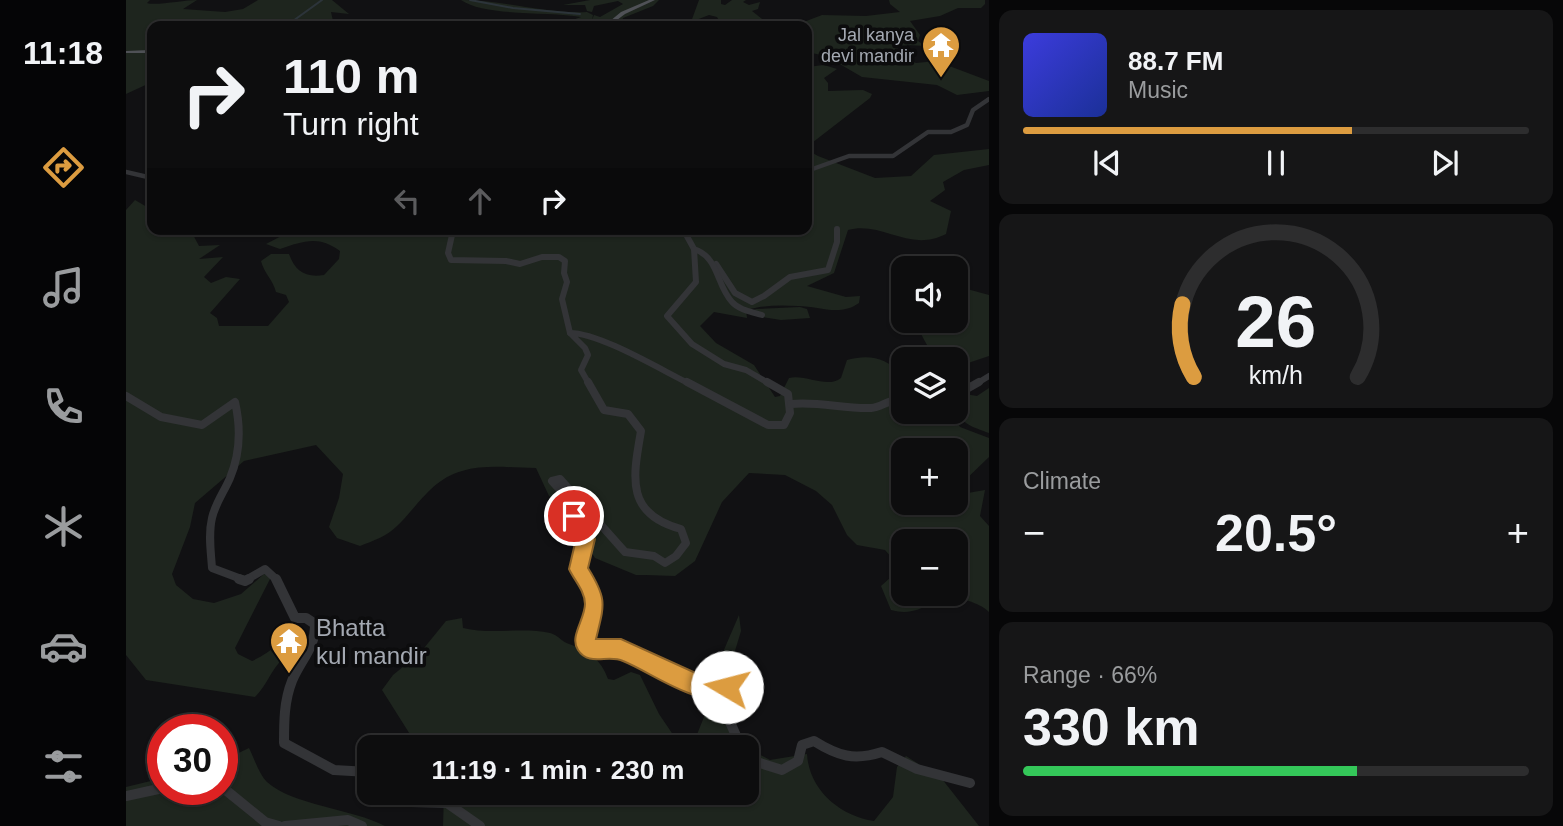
<!DOCTYPE html>
<meta charset="utf-8">
<style>
:root{--surface:#0d0d0e;--page:#161617;--text:#f1f3f6;--muted:#9a9c9e;--line:#2d2d2e;--accent:#dc9c40}
body{margin:0;font-family:Helvetica,sans-serif;background:var(--page);color:var(--text);height:100vh;display:flex;flex-direction:column;font-size:26px;white-space:nowrap}
*{box-sizing:border-box;margin:0}
p{font-size:23px;color:var(--muted)}
.icon{flex:none;width:38px;height:38px;fill:none;stroke:currentColor;stroke-width:2;stroke-linecap:round;stroke-linejoin:round}
.map{position:relative;flex:1;overflow:hidden}
.side{display:flex;flex-direction:column;gap:10px;padding:10px;background:#070708;width:574px}
.side>*{flex:none}
.top-card{position:absolute;left:21px;top:21px;width:665px;height:214px;border-radius:14px;box-shadow:0 2px 5px #0004,0 0 0 2px var(--line);background:#0d0d0e;color:var(--text);overflow:hidden}
.buttons{position:absolute;left:765px;top:256px;display:grid;gap:14px}
.buttons a{display:grid;place-items:center;width:77px;height:77px;border-radius:14px;background:var(--surface);box-shadow:0 2px 5px #0004,0 0 0 2px var(--line);font-size:35px}
.speed{position:absolute;left:21px;top:714px;display:flex;gap:14px;font-size:35px;font-weight:700;text-align:center}
.speed>*{display:grid;place-content:center;width:91px;height:91px;border-radius:50%;background:var(--surface);box-shadow:0 2px 5px #0004,0 0 0 2px var(--line);line-height:1}
.speed .limit{border:10px solid #d22;background:#fff;color:#111}
.pin{position:absolute;display:grid;place-items:center;width:60px;height:60px;color:#fff;margin:-30px;border:4px solid #fff;border-radius:50%;box-shadow:0 2px 7px #0007}
.me{position:absolute;width:77px;margin:-38px;rotate:278deg;stroke-linejoin:round;filter:drop-shadow(0 0 5px #0008)}
.turn{display:flex;align-items:center;gap:24px;height:147px;padding:0 21px;font-size:32px}
.turn .icon{width:91px;height:91px;stroke-width:2.5}
.turn b{display:block;font-size:49px;line-height:60px}
.lanes{display:flex;align-items:center;height:66px;padding:0 21px;background:#0003;justify-content:center;gap:35px;direction:ltr}
.lanes .off{opacity:.35}
.big{font-size:52px;font-weight:800;line-height:1.1}
.side .widget{flex:1;display:flex;flex-direction:column;justify-content:center;gap:10px;min-width:0;padding:0 24px;border-radius:14px;background:var(--page)}
.side .dial{align-items:center;gap:0}
.dial svg{height:182px;overflow:visible;fill:none;stroke:var(--line);stroke-width:7;stroke-linecap:round;text-anchor:middle}
.dial text{fill:var(--text);stroke:none}
.song{display:flex;align-items:center;gap:21px}
.cover{width:84px;height:84px;border-radius:10px;background:linear-gradient(135deg,hsl(240 70% 55%),hsl(230 70% 35%))}
.played{height:7px;border-radius:4px;background:linear-gradient(90deg,var(--accent) 65%,var(--line) 65%)}
.keys{display:flex;justify-content:space-around;direction:ltr}
.heat{display:flex;justify-content:space-between;align-items:center;font-size:38px;direction:ltr}
.charge{height:10px;border-radius:5px;background:linear-gradient(90deg,#34c759 66%,var(--line) 0)}
.trip{position:absolute;left:231px;top:735px;width:402px;height:70px;border-radius:14px;background:var(--surface);box-shadow:0 2px 5px #0004,0 0 0 2px var(--line);font-weight:800;line-height:70px;text-align:center}
main{display:flex;flex:1;min-height:0}
.tabs{display:flex;flex-direction:column;width:126px;justify-content:space-around;align-items:center;background:#050506;color:var(--muted)}
.tabs .icon{width:49px;height:49px}
.tabs .active{color:var(--accent)}
.tabs b{font-size:32px;color:var(--text)}
.map>svg:first-child{display:block}
.green{fill:#1e251e;fill-rule:evenodd}
.lines{fill:none;stroke-linecap:round;stroke-linejoin:round}
.stream{stroke:#2c343a;stroke-width:2}
.minor-far4{stroke:#333437;stroke-width:3.5}
.minor-far3{stroke:#333437;stroke-width:4.5}
.minor-far2{stroke:#333437;stroke-width:6}
.minor-far1{stroke:#333437;stroke-width:8}
.minor{stroke:#333437;stroke-width:10}
.major{fill:#4f5156;fill-rule:evenodd}
.route{fill:#dc9c40;stroke:#8f652a;stroke-width:2}
.labels{text-anchor:middle;dominant-baseline:central;stroke-width:7;stroke-linejoin:round;paint-order:stroke}
.far-poi-label{font-size:18px;fill:#a4a9b2;stroke:#0c0c0d;text-anchor:end}
.near-poi-label{font-size:24px;fill:#a4a9b2;stroke:#0c0c0d;text-anchor:start}
</style>
<main>
<nav class="tabs">
<b>11:18</b>
<svg class="icon active" aria-label="directions" viewBox="0 0 24 24"><path d="M12 3l9 9-9 9-9-9zM9 14v-3h6M13 9l2 2-2 2"/></svg>
<svg class="icon" aria-label="music" viewBox="0 0 24 24"><path d="M9 18V5l10-2v13"/><circle cx="6" cy="18" r="3"/><circle cx="16" cy="16" r="3"/></svg>
<svg class="icon" aria-label="phone" viewBox="0 0 24 24"><path d="M5 4h4l2 5-3 2q2 4 5 5l2-3 5 2v4C11 20 4 13 5 4z"/></svg>
<svg class="icon" aria-label="climate" viewBox="0 0 24 24"><path d="M12 3v18M4 7l16 10M4 17L20 7"/></svg>
<svg class="icon" aria-label="car" viewBox="0 0 24 24"><path d="M5 17H2v-5l4-1 3-4h7l3 4 3 1v5h-3M9 17h6M6 11h13"/><circle cx="7" cy="17" r="2"/><circle cx="17" cy="17" r="2"/></svg>
<svg class="icon" aria-label="filters" viewBox="0 0 24 24"><path d="M4 7h16M4 17h16"/><circle cx="9" cy="7" r="2"/><circle cx="15" cy="17" r="2"/></svg>
</nav>
<div class="map">
<svg width="863" height="826" viewBox="0 0 863 826">
<rect width="100%" height="100%" fill="#111113"/>
<!-- green -->
<g class="green">
<path d="M0,0H24L21,3C30,6 58,0 71,0L57,9L99,12L117,9L132,0H206L223,14L205,12L207,21L224,19L220,22L226,26L178,24L172,26H26V82L0,94Z"/>
<path d="M335,0C377,0 419,14 461,12L467,15L466,20L468,15L474,17L497,4L492,1L468,6L466,12L461,11L459,5H437L464,0H533L527,6L497,18L495,26H429L455,17C424,11 359,17 335,0Z"/>
<path d="M573,0H595V4L599,5L606,0H620L617,2L623,5L634,2L632,9L626,11L645,26H596L591,17L583,15L565,22Z"/>
<path d="M763,0H859V4L855,8H832L814,16L784,21L794,35L792,41L799,46L781,45L777,57L790,63L810,61L863,81V91L831,95L811,85L736,77L700,56L681,52V26H659L654,23L656,21L657,25H670L696,15L740,16L774,12L764,4Z"/>
<path d="M698,65L711,69L698,78L702,83V91L737,90L746,94L744,98L682,146L683,151L692,156L749,178L785,176L808,155L863,149V165L838,170L817,182L819,190L804,201L825,211L820,234C783,253 757,221 722,230L708,273L681,286L720,297L734,296L733,303C713,317 694,306 672,306C655,305 637,305 620,310L621,318L588,312L574,326L590,343L628,365L649,397L654,396L663,378C680,374 701,389 715,378L721,360C745,354 758,358 777,374V411H825L834,427L863,438V457L834,485L836,494L859,490L854,516L863,526V612C857,606 851,604 843,601C810,587 800,620 765,610L755,586L775,568L759,550L731,545L721,535L706,505L690,491L659,475L623,473L596,502L569,561L549,576L520,575H510L469,558L452,532L445,512L423,496L410,468C385,468 360,464 336,471C306,479 292,506 271,526C261,536 247,541 234,546L211,538L203,527L213,498L217,474L190,445L118,461L69,503L64,527L46,574L50,585L67,599L88,603L115,594L138,574L145,577L109,648L112,654L126,661C145,653 157,638 175,629L179,632C172,648 159,654 149,668C142,678 138,688 129,697L20,680L0,655V210L9,200L26,210V229H64L73,246L94,245L73,259L97,257L78,277L85,283L100,277L114,279L84,313L91,318L93,326H142L163,302L160,295L150,292C147,280 138,273 135,261L145,254H163C169,271 179,278 198,275L213,259L214,251C193,235 177,241 154,249L140,244L165,231L681,229V67ZM777,450H830V502H777ZM777,541H830V593H777Z"/>
<path d="M830,286L863,295V356L830,367V359H811C800,347 796,333 787,320H830Z"/>
<path d="M674,307L681,309L684,318L655,320L624,315V311L630,309Z"/>
<path d="M863,388V433C847,427 830,423 830,403L839,394L851,396Z"/>
<path d="M613,615L615,631L599,684L597,698L620,747H566L580,712L591,666Z"/>
<path d="M336,618L337,628C365,635 396,627 424,633C432,635 436,642 443,644C462,651 475,659 482,679L488,680L505,672L514,675L533,714L554,745L564,747H292L256,690L267,675L294,653L320,621Z"/>
<path d="M123,748C128,758 133,774 141,782C166,805 227,809 259,826H0V787L37,778V789H96V761Z"/>
<path d="M621,748L644,760L681,754C683,790 714,816 748,821L767,797L771,767L780,756L816,779L853,826H317L318,793H621Z"/>
</g>
<g class="lines">
<!-- stream -->
<g class="stream">
<path d="M344,0L387,8L454,14"/>
<path d="M160,26L196,0"/>
</g>
<!-- minor-far4 -->
<path class="minor-far4" d="M860,101L863,99"/>
<!-- minor-far3 -->
<g class="minor-far3">
<path d="M681,171L723,156H767L802,132H825L841,125L847,110L863,99"/>
<path d="M0,172L26,178"/>
</g>
<!-- minor-far2 -->
<g class="minor-far2">
<path d="M320,229L326,235L322,253L325,260L380,261L394,264L416,257H433L439,261L438,273L441,282L436,299L444,333"/>
<path d="M557,229L568,249"/>
<path d="M590,264L609,293L626,302L638,296L664,277L702,270L711,242V229"/>
<path d="M636,315C626,312 613,310 606,302C590,285 593,257 568,249L570,282L541,316L566,344L598,364L620,370L644,384"/>
<path d="M463,384L455,370L462,355L459,348L444,333C474,333 535,370 564,384"/>
<path d="M850,384L863,376"/>
</g>
<!-- minor-far1 -->
<g class="minor-far1">
<path d="M561,382L642,425H658L664,413L662,394L641,382"/>
<path d="M830,395L853,382"/>
<path d="M0,396L35,417L76,425L109,402C115,428 114,454 104,478C98,492 89,504 86,518C82,535 85,552 86,568L118,580"/>
<path d="M665,404C692,401 718,409 745,408C757,407 763,398 777,401"/>
<path d="M120,580L139,569L151,580"/>
<path d="M458,580L452,569L460,539L448,516L446,503L426,481L434,479L499,552L528,556L539,563L550,556L560,543L555,529C499,514 507,477 515,431L502,414L478,410L462,382"/>
</g>
<!-- minor -->
<g class="minor">
<path d="M113,579L119,581L123,579"/>
<path d="M150,579L169,618H180L189,624C190,647 174,661 166,681C158,701 158,722 158,743L208,770L243,772"/>
<path d="M457,579L466,606L459,643L465,650L494,649L573,685L601,687L604,722L615,747"/>
<path d="M621,759L656,770L672,761L676,745L688,741C712,756 728,761 756,752L791,769L844,783"/>
<path d="M96,787L139,822L153,826"/>
<path d="M273,793L285,802L321,803L354,826"/>
<path d="M0,796L37,788"/>
<path d="M159,826L222,820L236,826"/>
</g>
<!-- major -->
<g class="major">
<path d="M523,0H529L499,14L483,26H478L495,12Z"/>
<path d="M23,50L26,65L20,60L19,53H0V51Z"/>
</g>
</g>
<!-- route -->
<path class="route" d="M448,508L455,511L469,539L462,568C482,600 478,605 470,639H495L574,675L609,680L612,687L609,695C573,710 529,674 497,661C482,654 463,667 452,650C443,637 459,619 459,604C459,591 448,580 443,569L450,539L439,516L442,511Z"/>
<!-- icons -->
<defs>
<symbol id="temple-pin" viewBox="-11 -11 22 30"><path d="M0 17L-7.5 6A9.5 9.5 0 1 1 7.5 6Z" fill="#dc9c40" stroke="#0c0c0d"/><path d="M0-6L5-2H3V0L6.5 2.5H4V6H1.5V3h-3V6H-4V2.5H-6.5L-3 0V-2H-5Z" fill="#fff"/></symbol>
</defs>
<g fill-rule="evenodd">
<use href="#temple-pin" x="793" y="23" width="44" height="60"/>
<use href="#temple-pin" x="141" y="619" width="44" height="60"/>
</g>
<g class="labels">
<!-- far-poi labels -->
<g class="far-poi-label">
<text x="788" y="35">Jal kanya<tspan x="788" dy="21">devi mandir</tspan></text>
</g>
<!-- near-poi labels -->
<g class="near-poi-label">
<text x="190" y="627">Bhatta<tspan x="190" dy="28">kul mandir</tspan></text>
</g>
</g>
</svg>
<div class="buttons">
<a><svg class="icon" aria-label="sound" viewBox="0 0 24 24"><path d="M4 9h4l5-4v14l-5-4H4zM17 9q2 3 0 6"/></svg></a>
<a><svg class="icon" aria-label="layers" viewBox="0 0 24 24"><path d="M12 4l9 5-9 5-9-5zM3 14l9 5 9-5"/></svg></a>
<a>+</a>
<a>−</a>
</div>
<div class="speed"><div class="limit">30</div></div>
<div class="pin" style="left:448px;top:516px;background:#d93025"><svg class="icon" aria-label="arrive" viewBox="0 0 24 24"><path d="M6 21V4h12l-3 4 3 4H6"/></svg></div>
<svg class="me" style="left:601px;top:687px" viewBox="-20 -20 40 40"><circle r="19" fill="#fff"/><path d="M0-13L10 11 0 6-10 11z" fill="#dc9c40"/></svg>
<div class="trip">11:19 · 1 min · 230 m</div>
<div class="top-card">
<div class="turn"><svg class="icon" aria-label="right" viewBox="0 0 24 24"><path d="M7 20v-9h11M14 6l5 5-5 5"/></svg><div><b>110 m</b>Turn right</div></div>
<div class="lanes"><svg class="icon off" aria-label="left" viewBox="0 0 24 24"><path d="M17 20v-9H6M10 6l-5 5 5 5"/></svg><svg class="icon off" aria-label="ahead" viewBox="0 0 24 24"><path d="M12 20V5M6 11l6-6 6 6"/></svg><svg class="icon" aria-label="right" viewBox="0 0 24 24"><path d="M7 20v-9h11M14 6l5 5-5 5"/></svg></div>
</div>
</div>
<section class="side">
<div class="widget">
<div class="song"><i class="cover"></i><div><b>88.7 FM</b><p>Music</p></div></div>
<div class="played"></div>
<div class="keys"><svg class="icon" aria-label="previous" viewBox="0 0 24 24"><path d="M18 5L8 12l10 7zM5 5v14"/></svg><svg class="icon" aria-label="pause" viewBox="0 0 24 24"><path d="M8 5v14M16 5v14"/></svg><svg class="icon" aria-label="next" viewBox="0 0 24 24"><path d="M6 5l10 7-10 7zM19 5v14"/></svg></div>
</div>
<div class="widget dial"><svg viewBox="0 0 100 80">
<path d="M14 69A42 42 0 1 1 86 69"/>
<path d="M14 69A42 42 0 0 1 9 37" stroke="#dc9c40"/>
<text x="50" y="56" font-size="32" font-weight="700">26</text>
<text x="50" y="72" font-size="11">km/h</text>
</svg></div>
<div class="widget"><p>Climate</p>
<div class="heat"><a>−</a><b class="big">20.5°</b><a>+</a></div>
</div>
<div class="widget"><p>Range · 66%</p><b class="big">330 km</b><div class="charge"></div></div>
</section>
</main>
